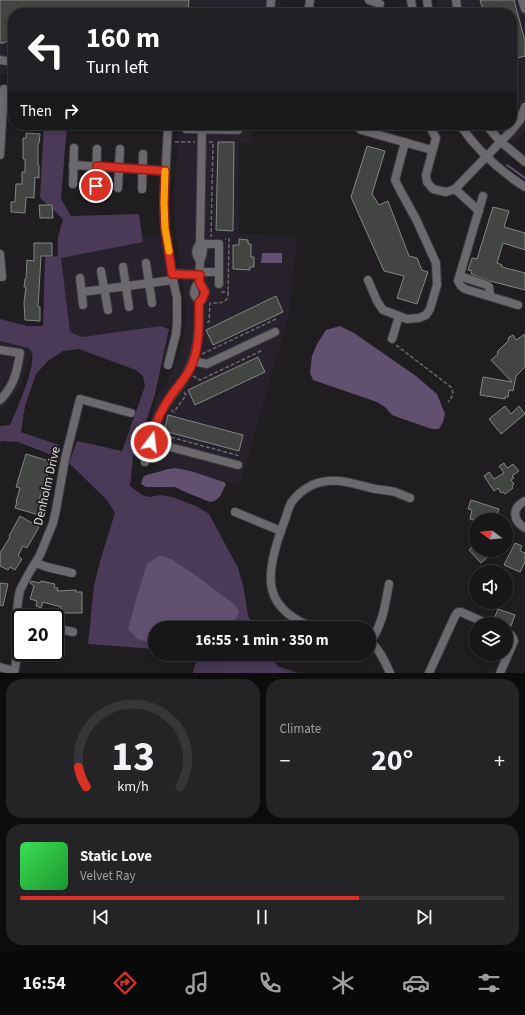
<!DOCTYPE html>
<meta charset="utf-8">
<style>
:root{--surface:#171618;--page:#242325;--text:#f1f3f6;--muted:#9e9fa2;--line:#363537;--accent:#d93025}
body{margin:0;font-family:"Source Sans 3",sans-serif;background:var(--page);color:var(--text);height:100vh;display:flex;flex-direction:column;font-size:15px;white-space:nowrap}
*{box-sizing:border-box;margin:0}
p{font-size:13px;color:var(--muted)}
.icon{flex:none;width:22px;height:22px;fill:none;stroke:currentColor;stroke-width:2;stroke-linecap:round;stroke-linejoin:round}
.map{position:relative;height:673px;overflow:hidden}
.drawer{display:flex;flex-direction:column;gap:6px;padding:6px;background:#0d0c0d;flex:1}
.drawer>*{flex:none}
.guide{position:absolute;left:8px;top:8px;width:509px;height:122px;border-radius:16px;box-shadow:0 2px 6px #0003,0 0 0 1px var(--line);background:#202124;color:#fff;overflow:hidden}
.needle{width:26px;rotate:286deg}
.tools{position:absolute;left:469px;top:513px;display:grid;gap:8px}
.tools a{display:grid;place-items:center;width:44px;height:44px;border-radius:50%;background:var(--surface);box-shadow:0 2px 6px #0003,0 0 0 1px var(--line);font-size:20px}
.speed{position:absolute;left:12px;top:609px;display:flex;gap:8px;font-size:20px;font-weight:700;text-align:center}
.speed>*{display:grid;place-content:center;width:52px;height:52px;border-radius:50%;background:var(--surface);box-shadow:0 2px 6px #0003,0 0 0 1px var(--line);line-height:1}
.speed .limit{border:2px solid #111;border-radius:6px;background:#fff;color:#111}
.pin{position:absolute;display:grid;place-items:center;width:34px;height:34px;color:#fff;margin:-17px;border:2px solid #fff;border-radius:50%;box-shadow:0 1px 4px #0007}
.me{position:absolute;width:44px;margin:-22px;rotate:15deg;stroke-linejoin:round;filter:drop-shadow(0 0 3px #0008)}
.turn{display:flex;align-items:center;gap:14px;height:84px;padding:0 12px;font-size:18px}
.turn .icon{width:52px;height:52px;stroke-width:2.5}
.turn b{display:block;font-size:28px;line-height:34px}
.then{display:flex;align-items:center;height:38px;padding:0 12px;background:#0003;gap:8px;font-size:15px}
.big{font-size:30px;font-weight:700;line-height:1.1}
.drawer .card{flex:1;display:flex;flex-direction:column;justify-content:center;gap:6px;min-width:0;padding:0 14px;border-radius:16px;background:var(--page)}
.drawer .dial{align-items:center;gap:0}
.dial svg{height:104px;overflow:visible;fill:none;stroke:var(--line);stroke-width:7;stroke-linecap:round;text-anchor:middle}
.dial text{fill:var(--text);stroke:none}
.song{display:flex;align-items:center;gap:12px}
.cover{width:48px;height:48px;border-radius:6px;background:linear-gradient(135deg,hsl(130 70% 55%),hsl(130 70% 35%))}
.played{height:4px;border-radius:2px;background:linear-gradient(90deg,var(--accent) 70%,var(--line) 70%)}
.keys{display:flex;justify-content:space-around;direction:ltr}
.heat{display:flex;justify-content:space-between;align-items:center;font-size:22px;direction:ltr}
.drawer .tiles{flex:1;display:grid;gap:6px;grid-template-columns:1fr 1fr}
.card:last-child{grid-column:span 2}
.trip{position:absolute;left:148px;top:621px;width:228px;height:40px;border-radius:20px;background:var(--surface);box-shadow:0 2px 6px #0003,0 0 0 1px var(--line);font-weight:700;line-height:40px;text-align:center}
.dock{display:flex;height:64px;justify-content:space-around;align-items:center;background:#09090a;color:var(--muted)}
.dock .icon{width:28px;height:28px}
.dock .current{color:var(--accent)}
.dock b{font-size:18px;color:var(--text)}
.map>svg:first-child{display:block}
.built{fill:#26212a}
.green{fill:#443750}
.forest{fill:#4a3957}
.water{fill:#615070}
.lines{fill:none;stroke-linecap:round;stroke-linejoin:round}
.stream{stroke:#615070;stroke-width:2}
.building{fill:#424541;stroke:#838682}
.minor-casing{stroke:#3b393c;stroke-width:10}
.path{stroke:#69686a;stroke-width:1.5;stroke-dasharray:4 2;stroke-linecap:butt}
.minor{stroke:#6b696d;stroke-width:8}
.route-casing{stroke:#8d1f18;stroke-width:10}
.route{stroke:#d93025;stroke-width:7}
.slow{stroke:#f59e0b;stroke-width:7}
.labels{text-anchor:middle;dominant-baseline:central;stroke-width:4;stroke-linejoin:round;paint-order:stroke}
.street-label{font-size:13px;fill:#dad9db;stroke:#1f1d20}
</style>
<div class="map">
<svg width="525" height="673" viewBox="0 0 525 673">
<rect width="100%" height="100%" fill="#1f1d20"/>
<!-- built -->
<g class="built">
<path d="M0,0H281L280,13H13V75L0,74Z"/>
<path d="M436,0H525V130L514,144L493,125H512V13H438Z"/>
<path d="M179,125H252L253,143H239V233L297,237L289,315L240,485L136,460L158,394L171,374L183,342L186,312L175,226L174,196Z"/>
<path d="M160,234L170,290L172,307L171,325L67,341L59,256Z"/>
<path d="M0,337L33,347L30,357L21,385L5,407L0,411Z"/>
</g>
<!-- green -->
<path class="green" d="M198,654H241L298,673H193Z"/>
<!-- forest -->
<g class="forest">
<path d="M44,125H157V128L151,131L67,125L61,199L71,216L139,214L143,242L61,258L70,332L82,337L161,326L169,329L155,394L142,435L133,457L130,486L142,495L149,497L161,495L172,497L196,506L209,514L238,568L244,589L248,616L255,628H155V649L88,644L94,585L101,558L115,513L107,500L69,463L77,441L122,451L145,386L143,376L136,370L79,349L63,351L48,361L36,374L25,406L21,432L59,445L57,457L18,442L2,441L0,442V426L10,425C16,412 36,366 32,353C31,351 30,350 29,348L0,341V319L27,326H43L45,257L58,256V237L63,219L40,198Z"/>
<path d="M209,654H270L279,669L290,673H223L224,670L219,659Z"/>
</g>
<!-- water -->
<g class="water">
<path d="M262,253H282V263H261Z"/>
<path d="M340,326L354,333L416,376L437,394L445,414L443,422L439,429H432L400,418L392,415L385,407L377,402L313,380L310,373L312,356L317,344L326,330Z"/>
<path d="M176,468L194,472L224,482L226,484C222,492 220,501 210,502L185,492L175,487H146L141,484L143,477L146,475L158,472L168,469Z"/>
<path d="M160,555L171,559L198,577L235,605L239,612L234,622L229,628H155V644L138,639L128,629L137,596L147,564Z"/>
</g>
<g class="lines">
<!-- stream -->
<path class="stream" d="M507,165L525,178"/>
</g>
<!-- building -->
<g class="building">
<path d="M0,0H189L188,13H13V31H12V37L4,43H0Z"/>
<path d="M480,0H514L525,41V56L512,59V13H484Z"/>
<path d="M26,133L40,134L39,143H38V165H39V178L35,177L34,198L26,197L25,213L11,212V202H15L16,184H22V172H25V159H23V138H26Z"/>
<path d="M218,142H234L233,231L216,230Z"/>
<path d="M367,146L385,151L372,194L379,205L388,201L409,256L417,258L422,270L428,272L417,304L397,298L404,276L384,271L351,197Z"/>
<path d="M39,205H52L53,218H40Z"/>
<path d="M493,207L509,211L504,227L525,233V250L503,243L497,263L502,265V267L525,273V290L490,281L471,274L472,271L468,270L472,258L477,259Z"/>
<path d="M239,239L248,240V244H251V257H254V267H250V270L233,269V245H239Z"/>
<path d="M34,243H52V256H41L38,307H40V321L25,320L24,302L26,287H24L25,279H26L27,260L34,261Z"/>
<path d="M276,296L283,312L213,345L206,330Z"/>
<path d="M525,334V367L516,376L513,391L509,390L508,397H505V399L480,395L483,377L512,382L491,360L498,354L497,352L509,340L508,338L513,335L516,340Z"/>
<path d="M258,357L265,372L195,405L188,390Z"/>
<path d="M505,406L511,414L519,406L525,414L501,434L489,419Z"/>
<path d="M168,415L243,435L239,451L164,431Z"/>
<path d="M26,454L49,461L47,467L49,468L47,477L46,476L40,497L39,501L42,502L39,515L15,508L17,502H16L20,488L16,487Z"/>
<path d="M504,463L507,468L513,464L519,471L512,476L514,478L511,480L514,484L512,486L513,488L505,494L503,492L501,493L498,488L494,491L484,476L489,472L494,479L504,473L499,466Z"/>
<path d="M471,500L499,509L496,518L490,516V520H474L470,519L472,510L468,509Z"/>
<path d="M20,516L39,527L27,548L23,546L18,556L22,559L15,570L10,567L8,570L0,566V553L10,537L9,536Z"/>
<path d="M476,543V550H496L481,563L469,550Z"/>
<path d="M515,543L522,546L520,551L525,553V562L520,572L504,565Z"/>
<path d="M31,581L40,583L41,581L55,584L54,587L58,588L57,591L76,590V592H82V613H61V607L43,602L41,608L36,606L37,601L30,599L34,586L30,583Z"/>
<path d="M0,583L8,584L3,606L0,605Z"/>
<path d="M498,609L515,615L511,626L494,619Z"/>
<path d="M35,652H56L54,659L47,657L46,661L37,659L38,655L35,654Z"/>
</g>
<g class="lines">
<defs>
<g id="minor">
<path d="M369,0L380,4"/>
<path d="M411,0L413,13"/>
<path d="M427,0L429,13"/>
<path d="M456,0L458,13"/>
<path d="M522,0L525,9"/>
<path d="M270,13L271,0"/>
<path d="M308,13L310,0"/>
<path d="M0,60L13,62"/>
<path d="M512,113L520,120"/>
<path d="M168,125L164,203L165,228L173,280L177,298V323L176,334L168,365"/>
<path d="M429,125L436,138L426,175L427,182L433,189L437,190L446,192L455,189L512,130L520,120L525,107"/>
<path d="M460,125C477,150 500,171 525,187"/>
<path d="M486,125L500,141L525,162"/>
<path d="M186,129L238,130"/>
<path d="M361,130L432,150"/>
<path d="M0,155L4,89"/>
<path d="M73,165L165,171"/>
<path d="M73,184L74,148"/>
<path d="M96,186L97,149"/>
<path d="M118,188L120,149"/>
<path d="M142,189L143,154"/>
<path d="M455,189L479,211"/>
<path d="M483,196L458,281L461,286L465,289L518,305"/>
<path d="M200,244H219V284"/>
<path d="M0,254L2,277"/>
<path d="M200,261C196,255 194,250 200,244"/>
<path d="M146,263L152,303"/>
<path d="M123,267L129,307"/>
<path d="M101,271L108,310"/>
<path d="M200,272H219"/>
<path d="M172,273L200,275"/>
<path d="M460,276L487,285L489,287L490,296"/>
<path d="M80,278L83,305"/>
<path d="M368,280L377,301L383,310L407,319L419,318L426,315L430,309L437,285L436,263L416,219L401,192L395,180L405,142"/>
<path d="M82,292L173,280"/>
<path d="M199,302L194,294L195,288L199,281L200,261L202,256L203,249L200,244L202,129"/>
<path d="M392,339L399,316"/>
<path d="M0,350L20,353C17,372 14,386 0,400"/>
<path d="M193,361L207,364L275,332"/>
<path d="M151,442L238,465"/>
<path d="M145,462C149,448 152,433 157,420C162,405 174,395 182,382C199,356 199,333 199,302L202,299L205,292L199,281"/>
<path d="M525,501C511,508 513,521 525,528"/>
<path d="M235,512L281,531"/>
<path d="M36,563L47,567L72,573"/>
<path d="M55,628L73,632"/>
<path d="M315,628C297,622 276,609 272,589C267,570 279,535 286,517C287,513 289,507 291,503C296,496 304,489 312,485C333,476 350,483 371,488C379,490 388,490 395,492C400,494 405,496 410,498"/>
<path d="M369,641C379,648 385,662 390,673"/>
<path d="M370,642C383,624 385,605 389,584"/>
<path d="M0,667L14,671"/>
<path d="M14,673L21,636L17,612L18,601L20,590L29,573L40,555L53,523L56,510L65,459L80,399L131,413"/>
<path d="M429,673L455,616L458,612H461L488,624"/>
<path d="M500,673L514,641C513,636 511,634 506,632"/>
</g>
</defs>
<!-- minor casing -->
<use href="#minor" class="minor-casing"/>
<!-- path -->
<g class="path">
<path d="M175,142H195"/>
<path d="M209,142H213L211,237"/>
<path d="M221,292H229"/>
<path d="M207,322H209L210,303C218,303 224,304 228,297L229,239H225"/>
<path d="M396,345L451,387C454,394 453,396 448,402"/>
<path d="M202,354L276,319"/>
<path d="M193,376L200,380L263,350"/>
<path d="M171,410L174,412L186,395L184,392"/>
<path d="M161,432L163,435L240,456"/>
</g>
<!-- minor -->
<use href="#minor" class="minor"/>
</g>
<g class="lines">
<defs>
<path id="route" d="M96,186L97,166L165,171L164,203L165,228L172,274L200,275L199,281L205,292L202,300L199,302C199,324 200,349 190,369C183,382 172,392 165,405C158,416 154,429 151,442"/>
</defs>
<!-- route casing -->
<use href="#route" class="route-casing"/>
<!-- route -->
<use href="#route" class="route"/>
<!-- slow -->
<path class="slow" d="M165,171L164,203L165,228L169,251"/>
</g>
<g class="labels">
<!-- street labels -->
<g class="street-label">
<text transform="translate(47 486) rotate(-77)">Denholm Drive</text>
</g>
</g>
</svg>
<div class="tools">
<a><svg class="needle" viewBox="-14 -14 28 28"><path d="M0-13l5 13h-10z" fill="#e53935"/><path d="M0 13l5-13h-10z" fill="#9e9fa2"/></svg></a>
<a><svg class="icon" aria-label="sound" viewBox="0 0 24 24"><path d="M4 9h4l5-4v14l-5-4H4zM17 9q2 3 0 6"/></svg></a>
<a><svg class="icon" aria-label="layers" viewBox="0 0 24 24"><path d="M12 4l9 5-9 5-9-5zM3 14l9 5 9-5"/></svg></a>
</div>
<div class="speed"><div class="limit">20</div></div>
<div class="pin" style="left:96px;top:186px;background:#d93025"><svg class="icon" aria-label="arrive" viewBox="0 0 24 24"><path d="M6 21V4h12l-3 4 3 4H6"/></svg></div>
<svg class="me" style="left:151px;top:442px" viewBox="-20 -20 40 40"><circle r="17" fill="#d93025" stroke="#fff" stroke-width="3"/><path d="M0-11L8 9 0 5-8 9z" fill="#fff"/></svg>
<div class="trip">16:55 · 1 min · 350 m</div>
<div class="guide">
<div class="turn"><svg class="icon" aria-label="left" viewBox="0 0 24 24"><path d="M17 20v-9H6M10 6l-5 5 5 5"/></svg><div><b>160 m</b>Turn left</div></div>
<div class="then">Then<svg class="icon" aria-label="right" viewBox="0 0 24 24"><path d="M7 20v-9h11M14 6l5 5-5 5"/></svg></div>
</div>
</div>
<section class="drawer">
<div class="tiles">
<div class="card dial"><svg viewBox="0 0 100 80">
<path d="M14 69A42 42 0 1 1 86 69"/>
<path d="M14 69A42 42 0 0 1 8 54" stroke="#d93025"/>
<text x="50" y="56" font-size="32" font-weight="700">13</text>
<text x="50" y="72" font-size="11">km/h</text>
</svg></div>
<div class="card"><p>Climate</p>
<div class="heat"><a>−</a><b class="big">20°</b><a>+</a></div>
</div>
<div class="card">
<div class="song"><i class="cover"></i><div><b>Static Love</b><p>Velvet Ray</p></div></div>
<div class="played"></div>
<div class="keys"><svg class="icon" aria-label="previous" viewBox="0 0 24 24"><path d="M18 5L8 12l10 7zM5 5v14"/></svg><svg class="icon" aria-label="pause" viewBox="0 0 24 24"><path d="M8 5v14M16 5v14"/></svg><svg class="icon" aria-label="next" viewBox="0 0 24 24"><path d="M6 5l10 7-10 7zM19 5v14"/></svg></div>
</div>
</div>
</section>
<nav class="dock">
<b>16:54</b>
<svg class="icon current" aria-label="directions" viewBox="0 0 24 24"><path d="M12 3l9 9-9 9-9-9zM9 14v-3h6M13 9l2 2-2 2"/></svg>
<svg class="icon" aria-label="music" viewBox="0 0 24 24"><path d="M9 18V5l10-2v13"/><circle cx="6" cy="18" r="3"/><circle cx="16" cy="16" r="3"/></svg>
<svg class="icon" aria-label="phone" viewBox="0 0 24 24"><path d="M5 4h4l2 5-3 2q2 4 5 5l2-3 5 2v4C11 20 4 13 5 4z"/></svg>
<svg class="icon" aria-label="climate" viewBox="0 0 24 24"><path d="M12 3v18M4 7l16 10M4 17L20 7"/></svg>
<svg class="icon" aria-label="car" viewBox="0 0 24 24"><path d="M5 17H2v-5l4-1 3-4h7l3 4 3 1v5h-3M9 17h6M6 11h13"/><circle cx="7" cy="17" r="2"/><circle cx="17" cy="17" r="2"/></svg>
<svg class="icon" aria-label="filters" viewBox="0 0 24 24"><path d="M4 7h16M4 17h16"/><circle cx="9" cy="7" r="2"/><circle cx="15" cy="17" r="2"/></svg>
</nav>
